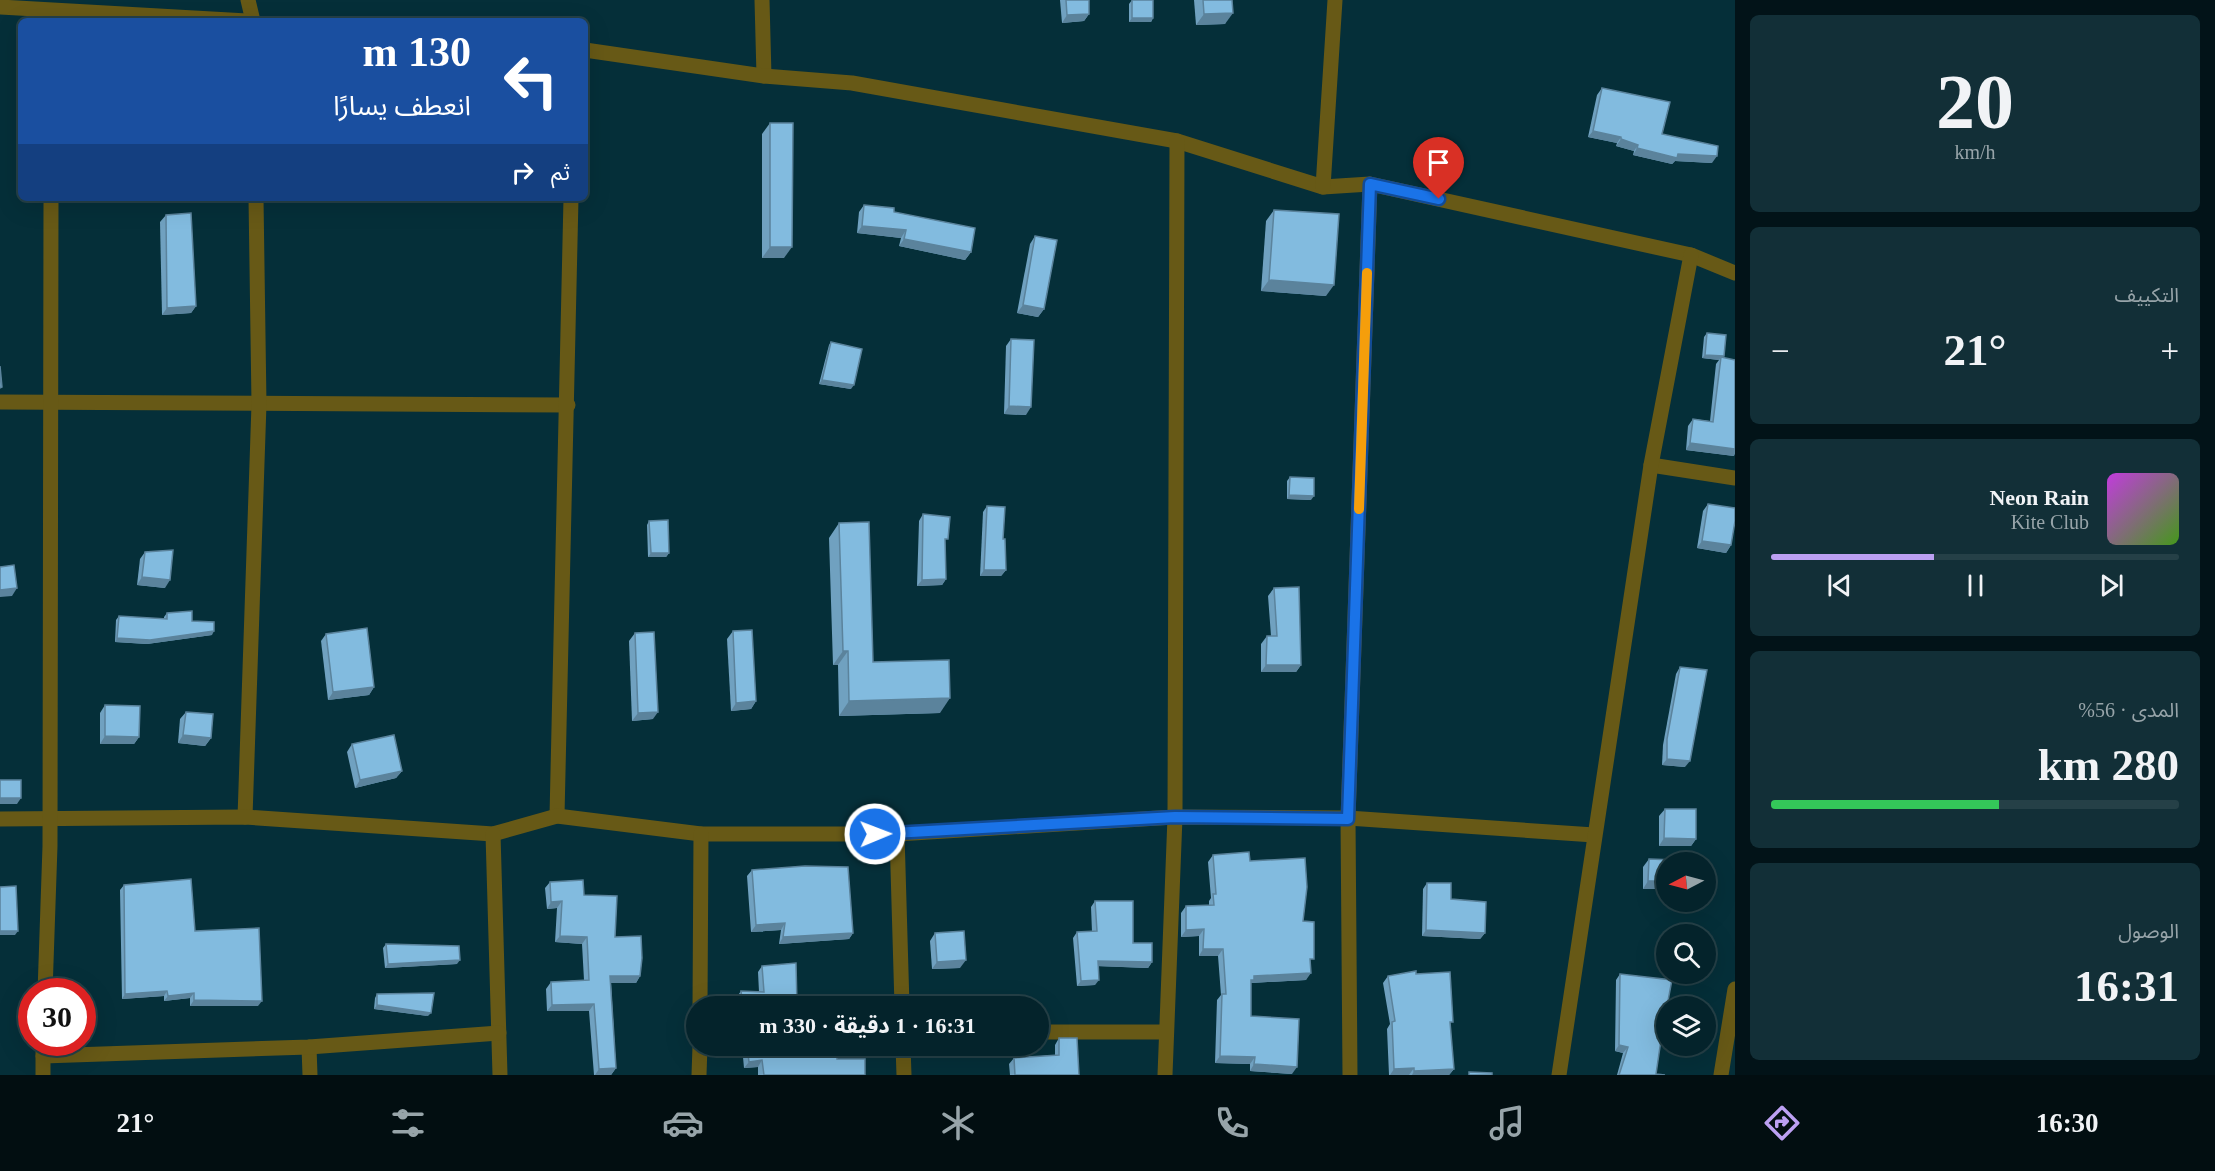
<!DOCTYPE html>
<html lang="ar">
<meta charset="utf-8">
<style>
:root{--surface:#04232b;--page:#122f37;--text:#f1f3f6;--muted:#97a4a9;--line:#254047;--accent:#bca0f2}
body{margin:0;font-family:"Times New Roman","Noto Sans Arabic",serif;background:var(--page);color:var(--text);direction:rtl;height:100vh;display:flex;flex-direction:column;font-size:22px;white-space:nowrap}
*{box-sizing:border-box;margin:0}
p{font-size:20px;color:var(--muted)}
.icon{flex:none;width:33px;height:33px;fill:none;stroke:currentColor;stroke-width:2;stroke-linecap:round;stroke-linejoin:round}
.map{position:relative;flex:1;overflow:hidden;direction:ltr}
.side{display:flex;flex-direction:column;gap:15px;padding:15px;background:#021318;width:480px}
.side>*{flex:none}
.guide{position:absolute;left:18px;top:18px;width:570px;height:183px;border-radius:9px;box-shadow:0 6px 24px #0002,0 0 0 2px var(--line);direction:rtl;background:#1a4fa0;color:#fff;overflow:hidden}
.needle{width:39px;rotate:264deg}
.tools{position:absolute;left:1656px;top:852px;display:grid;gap:12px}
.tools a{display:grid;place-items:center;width:60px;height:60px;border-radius:50%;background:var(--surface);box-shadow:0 6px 24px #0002,0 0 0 2px var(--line);font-size:30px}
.speed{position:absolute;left:18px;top:978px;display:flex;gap:12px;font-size:30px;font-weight:700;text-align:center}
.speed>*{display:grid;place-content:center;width:78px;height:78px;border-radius:50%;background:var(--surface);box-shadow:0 6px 24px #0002,0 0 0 2px var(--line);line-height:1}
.speed .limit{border:9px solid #d22;background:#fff;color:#111}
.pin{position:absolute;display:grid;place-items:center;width:51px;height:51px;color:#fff;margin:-62px -26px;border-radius:50% 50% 50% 0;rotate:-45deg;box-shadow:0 0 6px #0007}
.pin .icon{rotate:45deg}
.me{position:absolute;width:66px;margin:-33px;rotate:89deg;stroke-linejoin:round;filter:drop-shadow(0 0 4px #0008)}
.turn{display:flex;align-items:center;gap:21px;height:126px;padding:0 18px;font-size:27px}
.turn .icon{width:78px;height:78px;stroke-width:2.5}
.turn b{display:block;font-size:42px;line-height:51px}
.then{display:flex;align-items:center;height:57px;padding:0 18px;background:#0003;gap:12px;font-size:22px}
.big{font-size:45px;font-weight:700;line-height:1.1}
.side .card{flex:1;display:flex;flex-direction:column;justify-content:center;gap:9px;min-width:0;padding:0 21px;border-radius:9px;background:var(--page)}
.side .dial{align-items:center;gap:0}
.dial b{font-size:78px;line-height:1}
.song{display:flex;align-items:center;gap:18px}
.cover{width:72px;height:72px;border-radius:9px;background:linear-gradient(135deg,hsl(290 70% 55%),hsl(100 70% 35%))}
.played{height:6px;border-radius:3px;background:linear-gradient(90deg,var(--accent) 40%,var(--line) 40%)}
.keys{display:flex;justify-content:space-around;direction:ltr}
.heat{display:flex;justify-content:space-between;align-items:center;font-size:33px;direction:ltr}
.charge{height:9px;border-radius:4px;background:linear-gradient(90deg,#34c759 56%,var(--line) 0)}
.trip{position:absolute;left:686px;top:996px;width:363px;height:60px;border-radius:30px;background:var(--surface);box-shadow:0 6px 24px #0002,0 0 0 2px var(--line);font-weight:700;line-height:60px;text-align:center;direction:rtl}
.dock{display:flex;height:96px;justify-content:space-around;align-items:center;background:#020e11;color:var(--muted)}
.dock .icon{width:42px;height:42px}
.dock .on{color:var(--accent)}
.dock b{font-size:27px;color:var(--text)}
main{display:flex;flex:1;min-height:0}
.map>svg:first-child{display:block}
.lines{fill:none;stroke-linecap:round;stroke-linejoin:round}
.street{stroke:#675916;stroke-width:15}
.wall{fill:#70a1c0}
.shaded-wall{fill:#5b839c}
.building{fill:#82bbdf;stroke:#5b839c;stroke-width:1.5}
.route-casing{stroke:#114b97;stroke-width:15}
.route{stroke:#1a73e8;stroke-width:10}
.slow{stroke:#f59e0b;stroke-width:10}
</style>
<main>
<section class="side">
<div class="card dial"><b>20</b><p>km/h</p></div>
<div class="card"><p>التكييف</p>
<div class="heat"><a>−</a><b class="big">21°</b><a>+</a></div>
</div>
<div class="card">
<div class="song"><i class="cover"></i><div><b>Neon Rain</b><p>Kite Club</p></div></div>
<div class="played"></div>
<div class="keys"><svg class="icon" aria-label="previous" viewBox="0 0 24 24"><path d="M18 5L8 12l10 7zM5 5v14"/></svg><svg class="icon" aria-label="pause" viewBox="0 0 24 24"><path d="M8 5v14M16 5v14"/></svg><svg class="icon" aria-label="next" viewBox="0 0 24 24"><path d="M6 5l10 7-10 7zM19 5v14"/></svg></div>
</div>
<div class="card"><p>المدى · 56%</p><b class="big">280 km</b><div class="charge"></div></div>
<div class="card"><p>الوصول</p><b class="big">16:31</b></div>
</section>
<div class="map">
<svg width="1735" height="1075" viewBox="0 0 1735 1075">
<rect width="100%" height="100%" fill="#052f39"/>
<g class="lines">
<!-- street -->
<g class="street">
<path d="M248,0L253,21"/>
<path d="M762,0L764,76"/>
<path d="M0,7L247,21"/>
<path d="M585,50L764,76L852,83L1177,141L1323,187L1370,184L1691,255L1735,273"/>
<path d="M1323,187L1335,0"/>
<path d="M0,402L568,405"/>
<path d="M1651,465L1735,478"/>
<path d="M557,816L571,198"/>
<path d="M245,817L259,404L256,198"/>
<path d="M0,819L245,817L493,834L557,816L701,834H897L1175,817L1348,818L1594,835"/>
<path d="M493,834L500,1075"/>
<path d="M897,834L902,1006"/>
<path d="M45,992L50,846L51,198"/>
<path d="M700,1006L701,834"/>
<path d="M1038,1032H1165"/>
<path d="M903,1046L904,1075"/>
<path d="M309,1047L310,1075"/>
<path d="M43,1056L309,1047L499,1033"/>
<path d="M43,1075V1042"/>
<path d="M699,1075L700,1046"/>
<path d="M1165,1075L1175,817L1177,141"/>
<path d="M1350,1075L1348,818L1370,184"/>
<path d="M1559,1075L1651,465L1691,255"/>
<path d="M1721,1075L1735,989"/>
</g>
</g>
<!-- wall -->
<g class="wall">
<path d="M1060,0H1089V14L1084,21L1062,23Z"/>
<path d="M1132,0L1153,18L1151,22H1129V4Z"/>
<path d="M1194,0H1232L1225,24L1196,25Z"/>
<path d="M1602,88L1662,134L1712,163L1675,161L1672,164L1633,155L1634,151L1616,146L1617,143L1588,137L1597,95Z"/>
<path d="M770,123L784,258H762V134Z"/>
<path d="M864,205L894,212L971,252L965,260L899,246L901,238L857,233L859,212Z"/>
<path d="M1274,210L1326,296L1261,291L1266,221Z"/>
<path d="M166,215L196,306L191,313L162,315L160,222Z"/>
<path d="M1035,236L1044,309L1038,317L1017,313L1030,244Z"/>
<path d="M1707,333L1723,358L1735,360L1734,456L1686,450L1688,426L1693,419L1710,421L1716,364L1719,360L1702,358L1704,337Z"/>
<path d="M1011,339L1026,415L1004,414L1006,346Z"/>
<path d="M831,342L851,389L819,384L829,345Z"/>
<path d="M1290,477L1311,500L1287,499V481Z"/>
<path d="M1708,504L1731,545L1726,553L1697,548L1703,511Z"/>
<path d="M987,506L1003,539L1006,570L1001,576H980L983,512Z"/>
<path d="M923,514L945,543L946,579L942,585L917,586L919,521Z"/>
<path d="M649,521L669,553L666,557H648L647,525Z"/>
<path d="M839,523L873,662L940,713L839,716L838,665H833L829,538Z"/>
<path d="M145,552L165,588L137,585L140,559Z"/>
<path d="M1274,588L1301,665L1296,672H1261V644L1267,636H1271L1268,596Z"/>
<path d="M167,613L192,621L212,635L147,644L115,642L116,620L119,616L164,619V617Z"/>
<path d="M733,631L756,701L751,709L731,711L727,639Z"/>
<path d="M635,633L653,719L632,721L629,641Z"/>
<path d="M326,634L374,687L369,695L328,700L321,641Z"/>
<path d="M1680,667L1685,767L1662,765L1663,745L1676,674Z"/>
<path d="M105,705L139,737L134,744H100V713Z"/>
<path d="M186,712L211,738L205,746L178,743L180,719Z"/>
<path d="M352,744L402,771L396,778L355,788L347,752Z"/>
<path d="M1665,809L1696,839L1691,846H1659V816Z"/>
<path d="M1213,855L1250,861L1303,921L1310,964L1306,980L1251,983V1016L1292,1074L1250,1071V1064L1215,1063L1217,1000L1221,995L1218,956H1199V936L1181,937V913L1186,906L1209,905V901L1211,898L1208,862Z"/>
<path d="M1649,859L1666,862V889H1643V867Z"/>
<path d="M752,870L853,933L849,939L779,944L781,930L751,932L747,876Z"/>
<path d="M550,882L584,895L615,937L640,976L636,983H611L616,1068L611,1075H594L589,1011H547L546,989L551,982L584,980L582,944L555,942L557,908L547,909L545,888Z"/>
<path d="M1427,883L1451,899L1485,933L1480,939L1422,936L1423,889Z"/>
<path d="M124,885L195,931L258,1006H190V998L164,1001V996L122,999L120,890Z"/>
<path d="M1095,901L1152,962L1148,968L1098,966L1095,985L1077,986L1073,938L1077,932H1092L1091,907Z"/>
<path d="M935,933L960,968L932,969L930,941Z"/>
<path d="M386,944L457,964L385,968L383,948Z"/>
<path d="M762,966L797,1006H737L736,998L741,991L759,992L758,972Z"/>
<path d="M1416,974L1450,1025L1454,1069L1449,1075H1389L1387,1029L1390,1024L1383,983L1388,976Z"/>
<path d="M1620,974L1656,1074L1665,1075H1617L1623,1053L1615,1051L1616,980Z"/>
<path d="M377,994L428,1016L374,1009L375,998Z"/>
<path d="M1059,1038L1079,1075H1010L1009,1064L1014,1058L1055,1055V1045Z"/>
<path d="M742,1046H837V1059L865,1075H758V1067L744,1068Z"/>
</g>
<!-- shaded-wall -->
<g class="shaded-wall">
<path d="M1233,13L1225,24L1196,25L1204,14Z"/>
<path d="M1089,14L1084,21L1062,23L1067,15Z"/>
<path d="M1132,18H1153L1151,22H1129Z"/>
<path d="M1593,131L1621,137L1617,143L1588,137Z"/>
<path d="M1621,139L1638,145L1634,151L1616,146Z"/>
<path d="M1637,148L1717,156L1712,163L1675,161L1672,164L1633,155Z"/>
<path d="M862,226L906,230L901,238L857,233Z"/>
<path d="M904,239L971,252L965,260L899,246Z"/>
<path d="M770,247H792L784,258H762Z"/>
<path d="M1269,280L1334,285L1326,296L1261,291Z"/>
<path d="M1023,305L1044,309L1038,317L1017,313Z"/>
<path d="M196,306L191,313L162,315L167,308Z"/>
<path d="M1705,355L1724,356L1721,360V357L1719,360L1702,358Z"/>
<path d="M822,380L854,385L851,389L819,384Z"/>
<path d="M1009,406L1031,407L1026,415L1004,414Z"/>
<path d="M1690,443L1735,449V454L1734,456L1686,450Z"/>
<path d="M1289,495L1314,496L1311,500L1287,499Z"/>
<path d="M1702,541L1731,545L1726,553L1697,548Z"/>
<path d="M651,553H669L666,557H648Z"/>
<path d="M984,570H1006L1001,576H980Z"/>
<path d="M142,577L170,580L165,588L137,585Z"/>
<path d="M946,579L942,585L917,586L922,580Z"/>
<path d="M17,588L12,596L0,597V590Z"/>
<path d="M214,631L212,635L147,644L115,642L117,638Z"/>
<path d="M843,651H848L838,665H833Z"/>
<path d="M1266,665H1301L1296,672H1261Z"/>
<path d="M374,687L369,695L328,700L333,692Z"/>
<path d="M950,698L940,713L839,716L849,701Z"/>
<path d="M756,701L751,709L731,711L736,703Z"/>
<path d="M658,712L653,719L632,721L638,713Z"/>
<path d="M183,735L211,738L205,746L178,743Z"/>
<path d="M105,736L139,737L134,744H100Z"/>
<path d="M1667,759L1690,761L1685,767L1662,765Z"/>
<path d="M402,771L396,778L355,788L360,780Z"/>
<path d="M0,798H21L17,804H0Z"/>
<path d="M1664,838L1696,839L1691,846H1659Z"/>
<path d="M1648,881H1666V889H1643Z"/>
<path d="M562,901L557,908L547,909L551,902Z"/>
<path d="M785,923L781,930L751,932L756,925Z"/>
<path d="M1204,929L1199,936L1181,937L1186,930Z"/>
<path d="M1426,930L1485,933L1480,939L1422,936Z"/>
<path d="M0,931H18L15,935H0Z"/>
<path d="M853,933L849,939L779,944L783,937Z"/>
<path d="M560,936L587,937L582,944L555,942Z"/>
<path d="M1203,949H1223L1218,956H1199Z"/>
<path d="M460,960L457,964L385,968L388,964Z"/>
<path d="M966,960L960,968L932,969L937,962Z"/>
<path d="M1098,961L1152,962L1148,968L1094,966Z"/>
<path d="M1311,973L1306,980L1251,983L1249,986H1246L1254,976Z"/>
<path d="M610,976H640L636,983H606Z"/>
<path d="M1099,980L1095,985L1077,986L1081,981Z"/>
<path d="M167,991L164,996L122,999L125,994Z"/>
<path d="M194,993L190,998L164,1001L168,996Z"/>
<path d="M194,1000L262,1001L258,1006H190Z"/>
<path d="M594,1004L589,1011H547L552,1005Z"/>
<path d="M377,1005L431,1013L428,1016L374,1009Z"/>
<path d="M1619,1045L1628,1047L1623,1053L1615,1051Z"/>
<path d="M1220,1056L1255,1057L1250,1064L1215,1063Z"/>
<path d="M762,1060L758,1067L744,1068L749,1062Z"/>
<path d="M1254,1064L1297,1067L1292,1074L1250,1071Z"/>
<path d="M616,1068L611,1075H595L599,1069Z"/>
<path d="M1414,1068L1409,1075H1390L1394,1069Z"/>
<path d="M1454,1069L1449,1075H1412L1414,1071Z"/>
</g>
<!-- building -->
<g class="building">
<path d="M1066,0H1089V14L1067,15Z"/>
<rect x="1132" y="0" width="21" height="18"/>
<path d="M1203,0H1232L1233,13L1204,14Z"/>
<path d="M1602,88L1670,102L1662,134L1718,146L1717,156L1678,154L1677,158L1637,148L1638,145L1621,139V137L1593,131Z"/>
<path d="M770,123H793L792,247H770Z"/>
<path d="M864,205L894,208V212L975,228L971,252L904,239L906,230L862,226Z"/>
<path d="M1274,210L1339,214L1334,285L1269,280Z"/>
<path d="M191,213L196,306L167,308L166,215Z"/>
<path d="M1035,236L1057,240L1044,309L1023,305Z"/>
<path d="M1707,333L1726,335L1724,356L1705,355Z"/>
<path d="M1011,339L1034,340L1031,407L1009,406Z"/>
<path d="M831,342L862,349L854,385L822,380Z"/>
<path d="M1721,357L1735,360V449L1690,443L1693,419L1713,422Z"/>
<path d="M0,366L2,387L0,388Z"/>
<path d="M1290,477L1314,478V496L1289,495Z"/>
<path d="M1708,504L1735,508V521L1731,545L1702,541Z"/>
<path d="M987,506L1005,507L1003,539H1005L1006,570H984Z"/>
<path d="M923,514L950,517L948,539H945L946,579L922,580Z"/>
<path d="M668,520L669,553H651L649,521Z"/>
<path d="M869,522L873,662L949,660L950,698L849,701L848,651H843L839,523Z"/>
<path d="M173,550L170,580L142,577L145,552Z"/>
<path d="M14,565L17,588L0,590V567Z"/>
<path d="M1299,587L1301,665H1266L1267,636H1277L1274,588Z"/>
<path d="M192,611V621L214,622V631L150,640L117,638L119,616L167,619V613Z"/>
<path d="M367,628L374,687L333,692L326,634Z"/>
<path d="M752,630L756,701L736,703L733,631Z"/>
<path d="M654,632L658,712L638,713L635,633Z"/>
<path d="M1680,667L1707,670L1690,761L1667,759V739Z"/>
<path d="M105,705L140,706L139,737L105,736Z"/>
<path d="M186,712L213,714L211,738L183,735Z"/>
<path d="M394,735L402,771L360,780L352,744Z"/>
<rect x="0" y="780" width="21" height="18"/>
<path d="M1665,809H1696V839L1664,838Z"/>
<path d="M1249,852L1250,861L1305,858L1307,887L1303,921L1314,922V959H1310L1311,973L1254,976V980H1251V1016L1299,1019L1297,1067L1254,1064L1255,1057L1220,1056L1222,994H1226L1223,949H1203L1204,929L1186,930V906L1214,905L1213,894H1216L1213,855Z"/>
<path d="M1649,859L1675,860V862H1666V881H1648Z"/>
<path d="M805,866L848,867L853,933L783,937L785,923L756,925L752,870Z"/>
<path d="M191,879L195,931L259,928L262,1001L194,1000V993L168,996L167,991L125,994L124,885Z"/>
<path d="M583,880L584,895L617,896L615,937L641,936L642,958L640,976H610L616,1068L599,1069L594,1004L552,1005L551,982L589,980L587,937L560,936L562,901L551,902L550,882Z"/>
<path d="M1427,883H1451V899L1486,902L1485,933L1426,930Z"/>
<path d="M16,886L18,931H0V887Z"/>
<path d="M1095,901H1133V943H1152V962L1098,961L1099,980L1081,981L1077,932L1097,931Z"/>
<path d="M964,931L966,960L937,962L935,933Z"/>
<path d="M386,944L459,946L460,960L388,964Z"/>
<path d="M796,963L797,1006H743L741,991L764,992L762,966Z"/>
<path d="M1416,971V974L1450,972L1453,1022H1450L1454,1069L1414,1071V1068L1394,1069L1392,1022L1395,1021L1388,976Z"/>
<path d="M1620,974L1672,980L1667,1006H1666L1656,1074L1665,1075H1619L1628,1047L1619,1045Z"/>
<path d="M434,993L431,1013L377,1005V994Z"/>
<path d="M1059,1038H1077L1079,1075H1015L1014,1058L1059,1055Z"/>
<path d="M747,1046H837V1059H865V1075H764L762,1060L749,1062Z"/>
<path d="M1469,1072L1492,1073V1075H1469Z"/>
</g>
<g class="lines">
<defs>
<path id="route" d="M875,834L1175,817L1348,819L1370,184L1439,199"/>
</defs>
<!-- route casing -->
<use href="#route" class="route-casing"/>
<!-- route -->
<use href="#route" class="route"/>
<!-- slow -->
<path class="slow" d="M1359,509L1367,273"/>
</g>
</svg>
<div class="tools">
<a><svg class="needle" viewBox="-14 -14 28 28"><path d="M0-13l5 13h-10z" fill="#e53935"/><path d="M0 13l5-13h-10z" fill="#97a4a9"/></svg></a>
<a><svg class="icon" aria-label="search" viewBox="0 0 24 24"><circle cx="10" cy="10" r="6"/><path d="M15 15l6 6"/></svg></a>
<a><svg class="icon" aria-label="layers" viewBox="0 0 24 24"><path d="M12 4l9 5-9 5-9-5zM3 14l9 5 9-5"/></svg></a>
</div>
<div class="speed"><div class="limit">30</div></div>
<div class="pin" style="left:1439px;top:199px;background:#d93025"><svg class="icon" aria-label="arrive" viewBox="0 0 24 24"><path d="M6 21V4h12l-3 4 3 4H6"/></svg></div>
<svg class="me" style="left:875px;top:834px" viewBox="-20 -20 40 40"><circle r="17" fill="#1a73e8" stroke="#fff" stroke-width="3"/><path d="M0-11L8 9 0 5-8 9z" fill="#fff"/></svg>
<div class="trip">16:31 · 1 دقيقة · 330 m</div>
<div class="guide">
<div class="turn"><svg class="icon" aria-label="left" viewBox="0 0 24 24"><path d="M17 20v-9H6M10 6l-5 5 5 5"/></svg><div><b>130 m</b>انعطف يسارًا</div></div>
<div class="then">ثم<svg class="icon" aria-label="right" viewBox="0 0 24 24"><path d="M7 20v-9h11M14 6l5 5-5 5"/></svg></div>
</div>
</div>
</main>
<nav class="dock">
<b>16:30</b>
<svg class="icon on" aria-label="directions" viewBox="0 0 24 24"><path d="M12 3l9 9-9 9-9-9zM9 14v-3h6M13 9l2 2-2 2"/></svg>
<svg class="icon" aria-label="music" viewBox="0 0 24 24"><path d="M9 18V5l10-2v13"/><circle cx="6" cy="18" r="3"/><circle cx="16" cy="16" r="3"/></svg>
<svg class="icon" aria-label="phone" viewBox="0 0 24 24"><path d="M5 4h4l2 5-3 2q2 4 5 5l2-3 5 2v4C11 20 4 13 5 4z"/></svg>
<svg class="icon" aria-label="climate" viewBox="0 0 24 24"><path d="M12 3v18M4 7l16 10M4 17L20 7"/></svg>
<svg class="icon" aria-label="car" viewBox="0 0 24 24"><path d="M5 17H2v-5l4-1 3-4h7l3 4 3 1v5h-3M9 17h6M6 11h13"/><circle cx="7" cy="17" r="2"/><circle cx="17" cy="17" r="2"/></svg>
<svg class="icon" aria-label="filters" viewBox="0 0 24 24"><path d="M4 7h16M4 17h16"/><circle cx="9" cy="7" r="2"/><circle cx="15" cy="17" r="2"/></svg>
<b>21°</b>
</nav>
